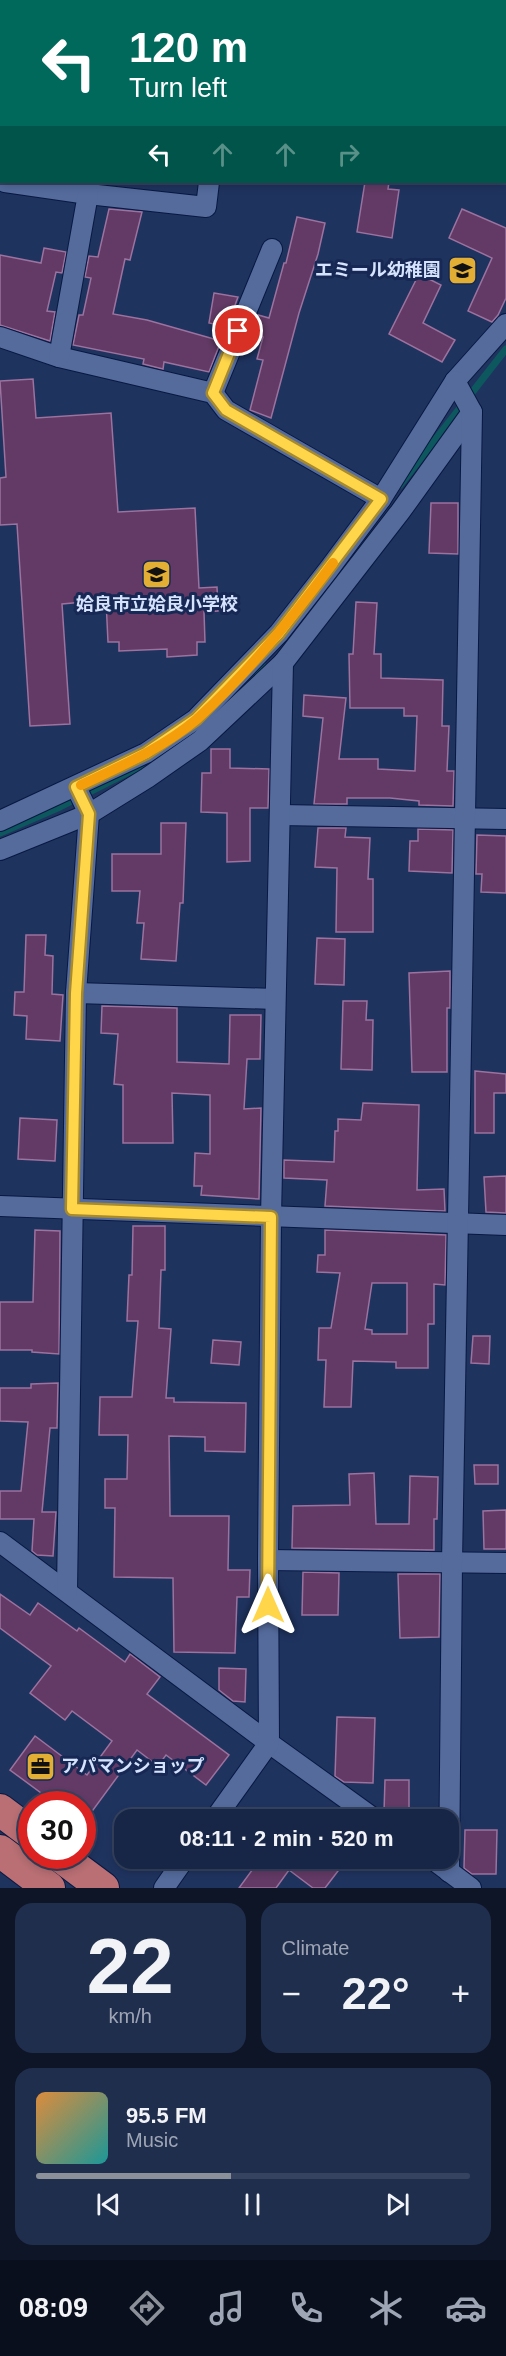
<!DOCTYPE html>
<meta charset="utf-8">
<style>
:root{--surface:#172647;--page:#202e4e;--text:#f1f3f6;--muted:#9ea5b4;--line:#364360;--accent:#8c9099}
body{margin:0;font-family:Arial,"Noto Sans JP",sans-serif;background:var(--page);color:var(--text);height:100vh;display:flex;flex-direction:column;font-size:22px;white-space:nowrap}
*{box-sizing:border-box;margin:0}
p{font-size:20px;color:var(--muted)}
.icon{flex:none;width:33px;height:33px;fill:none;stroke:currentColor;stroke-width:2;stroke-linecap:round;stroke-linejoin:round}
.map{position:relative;height:1888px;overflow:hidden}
.panel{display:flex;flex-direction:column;gap:15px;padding:15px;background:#0d1527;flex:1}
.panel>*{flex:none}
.top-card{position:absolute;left:0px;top:0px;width:507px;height:183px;box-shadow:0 3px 9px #0003,0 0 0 2px var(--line);background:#00695c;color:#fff;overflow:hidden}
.speed{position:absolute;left:18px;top:1791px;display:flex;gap:12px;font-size:30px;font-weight:700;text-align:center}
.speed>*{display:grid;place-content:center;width:78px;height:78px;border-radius:50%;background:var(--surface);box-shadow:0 3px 9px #0003,0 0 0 2px var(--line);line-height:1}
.speed .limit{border:9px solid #d22;background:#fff;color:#111}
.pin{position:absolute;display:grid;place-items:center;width:51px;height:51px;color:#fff;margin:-26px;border:3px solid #fff;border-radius:50%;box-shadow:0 2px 6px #0007}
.me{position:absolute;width:66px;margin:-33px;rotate:0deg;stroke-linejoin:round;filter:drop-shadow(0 0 4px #0008)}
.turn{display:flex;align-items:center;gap:21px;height:126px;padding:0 30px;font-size:27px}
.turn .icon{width:78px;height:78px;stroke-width:2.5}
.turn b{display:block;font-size:42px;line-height:51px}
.lanes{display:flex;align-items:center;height:57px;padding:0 30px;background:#0003;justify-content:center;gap:30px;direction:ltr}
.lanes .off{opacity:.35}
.big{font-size:45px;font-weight:600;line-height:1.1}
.panel .card{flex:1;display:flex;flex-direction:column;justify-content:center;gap:9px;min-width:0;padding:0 21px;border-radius:18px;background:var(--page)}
.panel .dial{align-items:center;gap:0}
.dial b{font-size:78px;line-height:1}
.song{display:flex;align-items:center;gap:18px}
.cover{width:72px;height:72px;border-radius:9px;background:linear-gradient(135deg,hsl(30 70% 55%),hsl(180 70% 35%))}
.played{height:6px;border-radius:3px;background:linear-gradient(90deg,var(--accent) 45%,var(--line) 45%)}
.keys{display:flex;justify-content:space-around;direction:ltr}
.heat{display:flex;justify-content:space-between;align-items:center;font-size:33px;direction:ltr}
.panel .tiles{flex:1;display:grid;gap:15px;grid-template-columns:1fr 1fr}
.card:last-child{grid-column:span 2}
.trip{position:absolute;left:114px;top:1809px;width:345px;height:60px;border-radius:18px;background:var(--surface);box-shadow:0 3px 9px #0003,0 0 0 2px var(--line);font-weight:600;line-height:60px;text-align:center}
.tabs{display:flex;height:96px;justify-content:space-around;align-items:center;background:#090f1c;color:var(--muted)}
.tabs .icon{width:42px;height:42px}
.tabs .selected{color:var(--accent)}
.tabs b{font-size:27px;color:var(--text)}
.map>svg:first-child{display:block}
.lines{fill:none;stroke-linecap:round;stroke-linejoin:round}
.stream{stroke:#0d585e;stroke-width:7}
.building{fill:#623a65;stroke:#9c729f;stroke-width:1.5;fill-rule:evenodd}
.minor-casing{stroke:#081942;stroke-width:22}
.trunk-casing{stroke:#081942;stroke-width:34}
.minor{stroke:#546b9c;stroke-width:20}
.trunk{stroke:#b96f74;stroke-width:32}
.route-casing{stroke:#a68a30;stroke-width:15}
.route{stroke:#ffd54a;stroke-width:10}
.slow{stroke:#f59e0b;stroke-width:10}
.labels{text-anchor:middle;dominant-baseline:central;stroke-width:6;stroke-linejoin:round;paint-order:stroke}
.poi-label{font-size:18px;font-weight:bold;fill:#d5e3ff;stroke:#162853;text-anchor:end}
</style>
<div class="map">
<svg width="506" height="1888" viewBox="0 0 506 1888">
<rect width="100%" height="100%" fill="#1f335f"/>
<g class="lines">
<!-- stream -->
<g class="stream">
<path d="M400,485L506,349"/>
<path d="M228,699L262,664"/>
<path d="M0,833L60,807L141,766"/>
</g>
</g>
<!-- building -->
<g class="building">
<path d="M365,182H389L388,189L399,190L392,238L357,232Z"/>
<path d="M109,209L142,212L130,260L125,259L113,314L147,320L221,341L209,372L164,362L163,369L143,364L144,359L73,345L79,315H83L91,278L85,277L89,256L98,257Z"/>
<path d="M462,209L506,228V298L498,315L492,322L468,311L492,258L449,238Z"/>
<path d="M297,217L325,223L318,254L299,313L271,418L250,410L263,360L257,359L263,337L250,334L258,315L269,318L284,263H286Z"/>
<path d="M44,248L66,252L62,273L56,272L47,311L55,312L50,341L0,325V255L41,263Z"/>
<path d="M419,274L441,285L423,323L455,340L442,362L389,334Z"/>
<path d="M214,293L238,297L227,327L209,323Z"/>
<path d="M33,379L36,418L111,413L118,512L195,508L199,588L217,587L218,611L204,612L205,642H197V655L167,657V649L119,651V642H108L106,600L62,604L70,724L30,726L17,524L0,525V478L6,477L0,381Z"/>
<path d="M431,503H458V554L429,553Z"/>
<path d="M356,602L377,603L374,654H381V678L443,680L442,726H449L447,771H454L453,806L419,805V801L390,798H347V804H314L323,718L303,716L304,695L346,698L339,759H378V769L415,771L417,716H404V708H350L349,654H353Z"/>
<path d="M211,749H230V768L269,769L268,808H250V861L227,862V813L201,812L202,773H211Z"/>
<path d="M161,823H186L183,903H180L176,961L141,959L144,923H137L140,891H112V854H161Z"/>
<path d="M318,828H346L345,837L370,838L368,879H373V932H336L337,868L315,867Z"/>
<path d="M418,829L453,830L452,873L409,871L410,841H418Z"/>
<path d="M477,835L506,836V893L481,892L482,874H476Z"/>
<path d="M26,935H46L45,955L53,956L52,994L63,995L60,1041L26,1039L27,1016L14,1015L15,992H24Z"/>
<path d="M317,938L345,939L344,985L315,984Z"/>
<path d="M450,971V1008H447V1072H412L409,973Z"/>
<path d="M343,1001H367L366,1020H373L372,1070L341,1069Z"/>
<path d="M102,1006L177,1008V1062L229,1064L230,1015H261L260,1059H247L244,1109L261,1108L259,1199L201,1195L202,1186H194L195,1153L210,1154V1095L172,1093L173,1143H123V1085L114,1084L118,1034L101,1033Z"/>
<path d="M475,1071L506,1074V1093H494V1133H475Z"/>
<path d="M363,1103L419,1105L417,1190L444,1189L445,1211L325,1206L327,1180L284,1178V1160L334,1162L335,1131H338V1119L361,1120Z"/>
<path d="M20,1118L57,1120L55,1161L18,1159Z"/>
<path d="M506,1176V1213L486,1212L484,1177Z"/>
<path d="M133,1226H165V1270H161L159,1328L171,1329L166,1398H174V1402L246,1403L245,1452L205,1451V1437L169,1436L170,1516H229L228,1570H250L249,1597H237L235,1653L174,1652L173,1578L114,1577L115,1508H105V1479H127L128,1435H99L100,1397H132L138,1321H127L129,1275H132Z"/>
<path d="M35,1230L60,1231L59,1354L32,1352V1350H0V1302H33Z"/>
<path d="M325,1230L446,1235L445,1285L434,1284V1324H428V1368H396V1362L353,1361L351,1407H324L326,1360H318L319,1328H331L340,1273L317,1272L318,1255H325ZM372,1283H407V1334H372V1330L365,1329Z"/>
<path d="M473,1336H490L489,1364L471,1363Z"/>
<path d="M213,1340L241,1342L239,1365L211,1363Z"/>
<path d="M58,1383L57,1428H50L42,1512H56L53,1556L37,1555L32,1551L34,1519H0V1491H21L28,1422L0,1421V1388H31V1384Z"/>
<path d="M474,1465H498V1484H475Z"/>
<path d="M374,1473L376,1524H409L410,1476L438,1477L437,1519H434V1550L292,1548L293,1506L350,1505L349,1474Z"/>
<path d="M506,1510V1549H484L483,1511Z"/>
<path d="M303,1572L339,1573L338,1615H302Z"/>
<path d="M398,1574H440L439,1637L400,1638Z"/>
<path d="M0,1594L30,1615L38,1603L77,1631L79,1628L125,1662L130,1654L160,1677L147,1694L229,1755L206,1785L166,1755L158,1766L137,1750L82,1825V1804H56L10,1770L35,1736L87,1775L112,1741L72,1711L65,1720L30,1693L51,1666L0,1628Z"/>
<path d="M219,1668L246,1669L245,1702L233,1701L219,1690Z"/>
<path d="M337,1717L375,1718L373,1783L344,1782L335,1776Z"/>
<path d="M385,1780H409V1813L384,1812Z"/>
<path d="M465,1830H497L496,1874H472L464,1868Z"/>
<path d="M261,1858H348L325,1888H313L289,1870L276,1888H239Z"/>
</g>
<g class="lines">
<defs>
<g id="minor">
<path d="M232,2V0"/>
<path d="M0,53H2"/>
<path d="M5,182L88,194L206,207L209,182"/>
<path d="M0,337L59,357L213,393L226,410L381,499"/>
<path d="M59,357L88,194"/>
<path d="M213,393L272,249"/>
<path d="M280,815L506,819"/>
<path d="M0,821L146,753L196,719L279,633L329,569L381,499L455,381L506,324"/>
<path d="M0,850L89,814L147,778L200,741L283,663L400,512L472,412"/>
<path d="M76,993L275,999"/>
<path d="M0,1206L506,1225"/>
<path d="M0,1542L269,1743L376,1820"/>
<path d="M268,1560L506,1563"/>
<path d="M67,1591L76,993L89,814L76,787"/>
<path d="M214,1820L269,1743L268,1560L271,1217L283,663"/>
<path d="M431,1858L471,1888"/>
<path d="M449,1872L452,1563L472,412L455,381"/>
<path d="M164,1888L185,1858"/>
</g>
<g id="trunk">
<path d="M0,1810L32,1834"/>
<path d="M0,1851L49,1888"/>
<path d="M60,1856L103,1888"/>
</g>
</defs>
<!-- minor casing -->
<use href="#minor" class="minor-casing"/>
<!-- trunk casing -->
<use href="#trunk" class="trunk-casing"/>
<!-- minor -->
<use href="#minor" class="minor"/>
<!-- trunk -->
<use href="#trunk" class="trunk"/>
</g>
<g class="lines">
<defs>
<path id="route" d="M238,331L213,393L226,410L381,499L279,633L196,719L146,753L76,787L89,814L76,993L72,1209L271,1217L268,1605"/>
</defs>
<!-- route casing -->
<use href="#route" class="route-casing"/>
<!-- route -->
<use href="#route" class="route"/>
<!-- slow -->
<path class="slow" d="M81,785C121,766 163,748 197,719C246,675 294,616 333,563"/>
</g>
<!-- icons -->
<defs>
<symbol id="school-square" viewBox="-11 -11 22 22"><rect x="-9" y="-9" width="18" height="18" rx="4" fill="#e2af34" stroke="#162853"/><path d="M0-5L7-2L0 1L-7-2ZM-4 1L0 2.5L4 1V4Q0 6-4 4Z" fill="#111"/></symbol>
<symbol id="office-square" viewBox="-11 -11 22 22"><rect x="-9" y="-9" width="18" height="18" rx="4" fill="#e2af34" stroke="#162853"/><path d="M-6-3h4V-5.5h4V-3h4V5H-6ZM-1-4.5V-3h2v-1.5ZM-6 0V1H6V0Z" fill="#111"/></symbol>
</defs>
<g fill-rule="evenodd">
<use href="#school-square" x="446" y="254" width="33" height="33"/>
<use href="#school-square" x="140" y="558" width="33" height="33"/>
<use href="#office-square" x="24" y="1750" width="33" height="33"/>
</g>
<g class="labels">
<!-- poi labels -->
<g class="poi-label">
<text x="441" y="270">エミール幼稚園</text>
<text x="157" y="604" text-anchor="middle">姶良市立姶良小学校</text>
<text x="61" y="1766" text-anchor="start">アパマンショップ</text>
</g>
</g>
</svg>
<div class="speed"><div class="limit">30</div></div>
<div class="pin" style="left:238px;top:331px;background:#d93025"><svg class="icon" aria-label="arrive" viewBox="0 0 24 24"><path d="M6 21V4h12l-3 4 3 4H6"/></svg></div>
<svg class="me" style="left:268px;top:1605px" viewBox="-20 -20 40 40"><path d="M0-17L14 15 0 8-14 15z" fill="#ffd54a" stroke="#fff" stroke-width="4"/></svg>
<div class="trip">08:11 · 2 min · 520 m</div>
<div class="top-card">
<div class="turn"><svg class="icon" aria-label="left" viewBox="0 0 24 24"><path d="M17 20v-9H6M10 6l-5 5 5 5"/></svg><div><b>120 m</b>Turn left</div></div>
<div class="lanes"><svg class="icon" aria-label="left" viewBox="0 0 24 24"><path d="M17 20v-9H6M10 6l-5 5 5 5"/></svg><svg class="icon off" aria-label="ahead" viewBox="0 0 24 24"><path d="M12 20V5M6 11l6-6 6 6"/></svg><svg class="icon off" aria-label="ahead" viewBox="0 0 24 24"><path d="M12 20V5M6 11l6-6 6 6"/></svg><svg class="icon off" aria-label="right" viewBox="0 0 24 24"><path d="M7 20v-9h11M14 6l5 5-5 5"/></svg></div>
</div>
</div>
<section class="panel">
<div class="tiles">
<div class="card dial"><b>22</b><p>km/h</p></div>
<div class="card"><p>Climate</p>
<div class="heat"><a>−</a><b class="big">22°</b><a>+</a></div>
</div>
<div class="card">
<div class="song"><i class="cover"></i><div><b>95.5 FM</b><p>Music</p></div></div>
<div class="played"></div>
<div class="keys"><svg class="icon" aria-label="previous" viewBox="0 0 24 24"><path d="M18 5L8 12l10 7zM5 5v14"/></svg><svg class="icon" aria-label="pause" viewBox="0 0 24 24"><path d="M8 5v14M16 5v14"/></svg><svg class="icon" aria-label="next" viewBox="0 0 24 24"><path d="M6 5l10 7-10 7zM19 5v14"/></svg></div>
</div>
</div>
</section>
<nav class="tabs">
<b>08:09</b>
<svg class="icon selected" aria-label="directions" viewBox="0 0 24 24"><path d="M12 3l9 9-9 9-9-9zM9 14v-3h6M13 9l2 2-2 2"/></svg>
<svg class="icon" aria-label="music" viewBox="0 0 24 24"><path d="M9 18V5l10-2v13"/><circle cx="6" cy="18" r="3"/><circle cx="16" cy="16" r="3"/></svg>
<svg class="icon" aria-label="phone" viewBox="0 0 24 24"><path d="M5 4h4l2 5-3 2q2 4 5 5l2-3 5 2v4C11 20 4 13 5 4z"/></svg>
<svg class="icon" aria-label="climate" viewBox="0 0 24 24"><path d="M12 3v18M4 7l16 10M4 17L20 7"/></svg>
<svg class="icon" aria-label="car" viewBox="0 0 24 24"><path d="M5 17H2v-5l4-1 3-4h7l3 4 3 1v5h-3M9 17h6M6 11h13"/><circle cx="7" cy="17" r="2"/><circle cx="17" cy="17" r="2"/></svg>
</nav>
